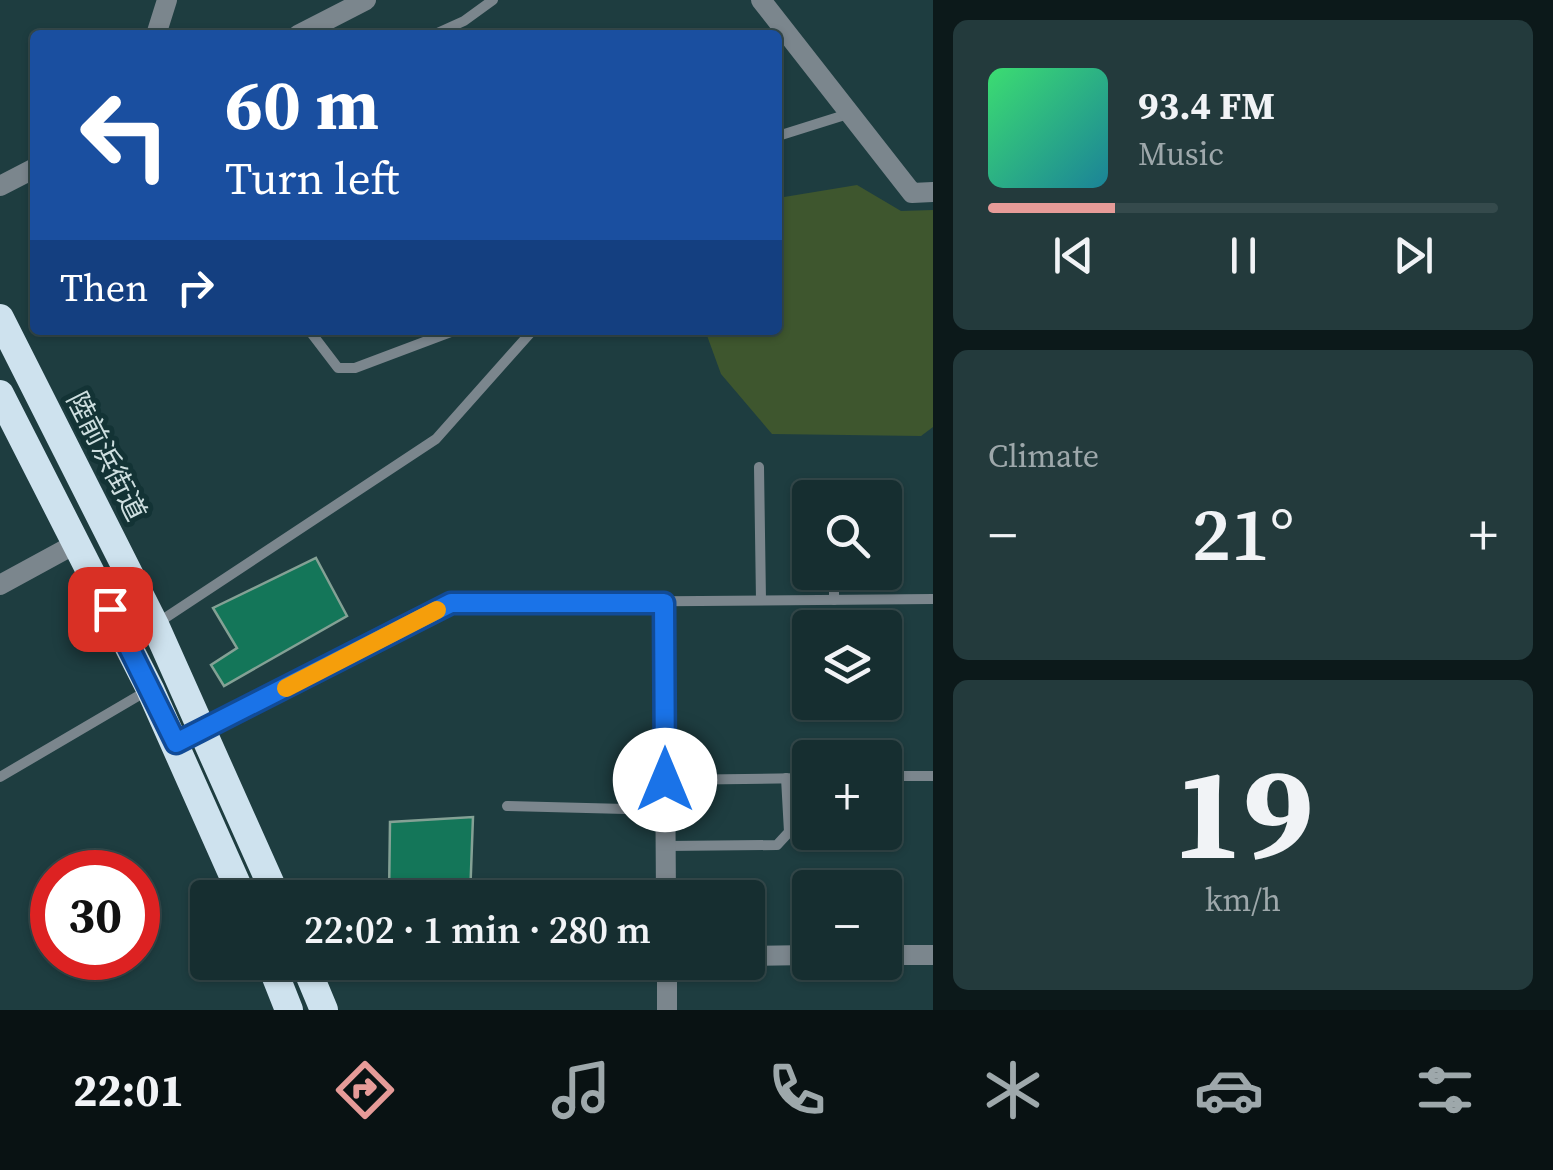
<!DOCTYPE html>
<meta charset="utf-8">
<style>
:root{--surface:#162e30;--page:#233a3c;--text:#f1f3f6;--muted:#9ea8ab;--line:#354a4c;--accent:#e69b98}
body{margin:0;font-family:"Source Serif 4","Noto Sans JP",serif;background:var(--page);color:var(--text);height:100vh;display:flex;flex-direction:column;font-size:38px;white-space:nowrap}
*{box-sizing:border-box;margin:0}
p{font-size:32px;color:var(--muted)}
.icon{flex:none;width:55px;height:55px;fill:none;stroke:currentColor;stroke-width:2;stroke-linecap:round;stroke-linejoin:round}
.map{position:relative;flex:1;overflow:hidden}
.details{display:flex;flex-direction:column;gap:20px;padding:20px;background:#0c191a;width:620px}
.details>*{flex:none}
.guide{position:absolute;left:30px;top:30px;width:752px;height:305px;border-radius:10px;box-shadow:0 2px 8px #0004,0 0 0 2px var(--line);background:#1a4fa0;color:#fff;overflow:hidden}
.controls{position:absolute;left:792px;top:480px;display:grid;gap:20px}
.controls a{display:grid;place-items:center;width:110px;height:110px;border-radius:10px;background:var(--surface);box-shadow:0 2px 8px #0004,0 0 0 2px var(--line);font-size:50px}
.speed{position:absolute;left:30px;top:850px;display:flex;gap:20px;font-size:50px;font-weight:700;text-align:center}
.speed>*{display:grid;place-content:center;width:130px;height:130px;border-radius:50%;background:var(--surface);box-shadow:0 2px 8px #0004,0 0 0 2px var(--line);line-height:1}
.speed .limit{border:15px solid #d22;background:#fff;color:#111}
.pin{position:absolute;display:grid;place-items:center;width:85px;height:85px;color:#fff;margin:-42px;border-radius:20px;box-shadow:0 5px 15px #0006}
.me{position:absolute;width:110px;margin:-55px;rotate:0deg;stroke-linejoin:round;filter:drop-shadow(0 0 8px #0008)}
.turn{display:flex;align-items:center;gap:35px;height:210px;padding:0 30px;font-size:45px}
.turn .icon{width:130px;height:130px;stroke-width:2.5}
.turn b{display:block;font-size:70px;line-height:85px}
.then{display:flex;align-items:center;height:95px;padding:0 30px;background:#0003;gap:20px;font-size:38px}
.big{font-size:75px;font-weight:600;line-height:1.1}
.details .card{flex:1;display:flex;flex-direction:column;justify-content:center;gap:15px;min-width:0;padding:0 35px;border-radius:15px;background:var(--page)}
.details .dial{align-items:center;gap:0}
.dial b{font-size:130px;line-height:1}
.song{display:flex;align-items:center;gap:30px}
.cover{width:120px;height:120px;border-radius:15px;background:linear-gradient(135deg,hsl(140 70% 55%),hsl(190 70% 35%))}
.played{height:10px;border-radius:5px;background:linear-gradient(90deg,var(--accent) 25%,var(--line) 25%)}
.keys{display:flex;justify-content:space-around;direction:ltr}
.heat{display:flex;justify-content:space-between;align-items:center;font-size:55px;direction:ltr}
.trip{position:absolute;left:190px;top:880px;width:575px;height:100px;border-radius:10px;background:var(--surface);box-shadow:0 2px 8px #0004,0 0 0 2px var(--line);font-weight:600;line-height:100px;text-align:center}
.dock{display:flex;height:160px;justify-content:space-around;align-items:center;background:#091213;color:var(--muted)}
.dock .icon{width:70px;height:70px}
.dock .current{color:var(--accent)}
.dock b{font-size:45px;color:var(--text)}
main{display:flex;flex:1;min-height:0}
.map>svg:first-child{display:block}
.green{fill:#3e562e}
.building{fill:#147659;stroke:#84a195;stroke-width:2.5}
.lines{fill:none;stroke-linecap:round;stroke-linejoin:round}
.service{stroke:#7b868d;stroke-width:10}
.minor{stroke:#7b868d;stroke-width:20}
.tertiary{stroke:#7b868d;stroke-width:20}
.trunk{stroke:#cee2ee;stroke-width:28}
.route-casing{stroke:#114b97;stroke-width:25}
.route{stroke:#1a73e8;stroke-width:18}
.slow{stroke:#f59e0b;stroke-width:18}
.labels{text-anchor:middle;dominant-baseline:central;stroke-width:10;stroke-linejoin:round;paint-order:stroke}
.street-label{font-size:28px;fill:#cddedf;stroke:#133335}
</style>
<main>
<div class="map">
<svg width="933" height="1010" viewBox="0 0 933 1010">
<rect width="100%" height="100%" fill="#1e3d40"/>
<!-- green -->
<path class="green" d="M857,185L901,211L933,210V427L921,436L772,434L721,374L705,330H778V198Z"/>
<!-- building -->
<g class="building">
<path d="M316,558L347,616L224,686L211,665L237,648L213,608Z"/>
<path d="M473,817L470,898H389L390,822Z"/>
</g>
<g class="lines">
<!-- service -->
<g class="service">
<path d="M433,35L464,21L493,0"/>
<path d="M778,136L848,114"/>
<path d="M309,330L338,368H355L456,330"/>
<path d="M759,467L761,600"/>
<path d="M834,498V492"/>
<path d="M834,600V572"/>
<path d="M156,624L436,439L533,330"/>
<path d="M204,729L451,603L933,599"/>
<path d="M885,776H933"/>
<path d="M0,777L150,689"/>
<path d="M665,780L810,778"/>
<path d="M507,806L665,810"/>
<path d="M666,846L777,845L789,832L786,778"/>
</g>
<!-- minor -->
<g class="minor">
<path d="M761,0L912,193L933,192"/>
<path d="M0,585L77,543"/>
<path d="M664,603L666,898"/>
<path d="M885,955H933"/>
<path d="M748,956L810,955"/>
<path d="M667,962V1010"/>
<path d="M295,968L305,963L372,962"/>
</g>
<!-- tertiary -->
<g class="tertiary">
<path d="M156,35L167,0"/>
<path d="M298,35L366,0"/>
<path d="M0,186L35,168"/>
</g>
<!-- trunk -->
<g class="trunk">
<path d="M0,318L155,625L277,898"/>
<path d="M0,394L150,689L243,898"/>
<path d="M270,962L289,1010"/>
<path d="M304,962L324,1010"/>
</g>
</g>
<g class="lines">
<defs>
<path id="route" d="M110,609L176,743L451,603H664L665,780"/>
</defs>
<!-- route casing -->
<use href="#route" class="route-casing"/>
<!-- route -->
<use href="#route" class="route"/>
<!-- slow -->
<path class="slow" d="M286,688L437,610"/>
</g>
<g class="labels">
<!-- street labels -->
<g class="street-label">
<text transform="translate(107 456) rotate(63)">陸前浜街道</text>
</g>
</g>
</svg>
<div class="controls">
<a><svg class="icon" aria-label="search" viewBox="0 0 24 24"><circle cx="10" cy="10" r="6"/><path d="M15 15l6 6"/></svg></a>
<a><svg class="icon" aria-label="layers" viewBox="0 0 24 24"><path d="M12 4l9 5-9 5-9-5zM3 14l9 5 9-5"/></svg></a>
<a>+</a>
<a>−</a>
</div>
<div class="speed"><div class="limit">30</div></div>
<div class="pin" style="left:110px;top:609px;background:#d93025"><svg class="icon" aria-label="arrive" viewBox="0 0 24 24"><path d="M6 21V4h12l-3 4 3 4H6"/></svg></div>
<svg class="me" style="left:665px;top:780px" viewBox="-20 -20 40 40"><circle r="19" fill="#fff"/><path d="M0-13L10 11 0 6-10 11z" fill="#1a73e8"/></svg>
<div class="trip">22:02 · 1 min · 280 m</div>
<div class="guide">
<div class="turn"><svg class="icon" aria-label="left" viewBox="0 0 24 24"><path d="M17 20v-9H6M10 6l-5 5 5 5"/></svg><div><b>60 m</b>Turn left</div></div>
<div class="then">Then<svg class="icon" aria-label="right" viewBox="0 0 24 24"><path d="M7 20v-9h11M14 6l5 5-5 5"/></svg></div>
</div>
</div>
<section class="details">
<div class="card">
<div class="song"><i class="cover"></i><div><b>93.4 FM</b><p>Music</p></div></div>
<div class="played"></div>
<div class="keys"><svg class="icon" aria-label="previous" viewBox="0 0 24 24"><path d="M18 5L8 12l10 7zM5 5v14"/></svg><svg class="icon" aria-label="pause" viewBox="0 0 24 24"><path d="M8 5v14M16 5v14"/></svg><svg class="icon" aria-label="next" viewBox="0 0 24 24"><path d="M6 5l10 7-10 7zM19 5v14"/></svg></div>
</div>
<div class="card"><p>Climate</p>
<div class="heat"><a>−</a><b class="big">21°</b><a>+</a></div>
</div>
<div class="card dial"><b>19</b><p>km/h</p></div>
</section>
</main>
<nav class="dock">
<b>22:01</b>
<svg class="icon current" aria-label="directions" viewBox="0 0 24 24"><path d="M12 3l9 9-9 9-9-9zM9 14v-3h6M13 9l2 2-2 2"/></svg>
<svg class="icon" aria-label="music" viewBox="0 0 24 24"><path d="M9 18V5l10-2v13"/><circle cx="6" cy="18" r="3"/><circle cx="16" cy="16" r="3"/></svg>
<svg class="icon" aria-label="phone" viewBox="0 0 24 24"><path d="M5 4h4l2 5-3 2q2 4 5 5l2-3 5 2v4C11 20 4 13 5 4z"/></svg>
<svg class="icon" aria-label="climate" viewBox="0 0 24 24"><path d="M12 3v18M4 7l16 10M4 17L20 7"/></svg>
<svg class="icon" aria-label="car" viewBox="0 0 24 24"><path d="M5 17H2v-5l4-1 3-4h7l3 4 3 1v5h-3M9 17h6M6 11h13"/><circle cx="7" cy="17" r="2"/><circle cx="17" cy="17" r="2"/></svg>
<svg class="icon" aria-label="filters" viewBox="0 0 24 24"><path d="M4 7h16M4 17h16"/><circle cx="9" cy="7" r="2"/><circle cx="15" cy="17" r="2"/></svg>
</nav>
